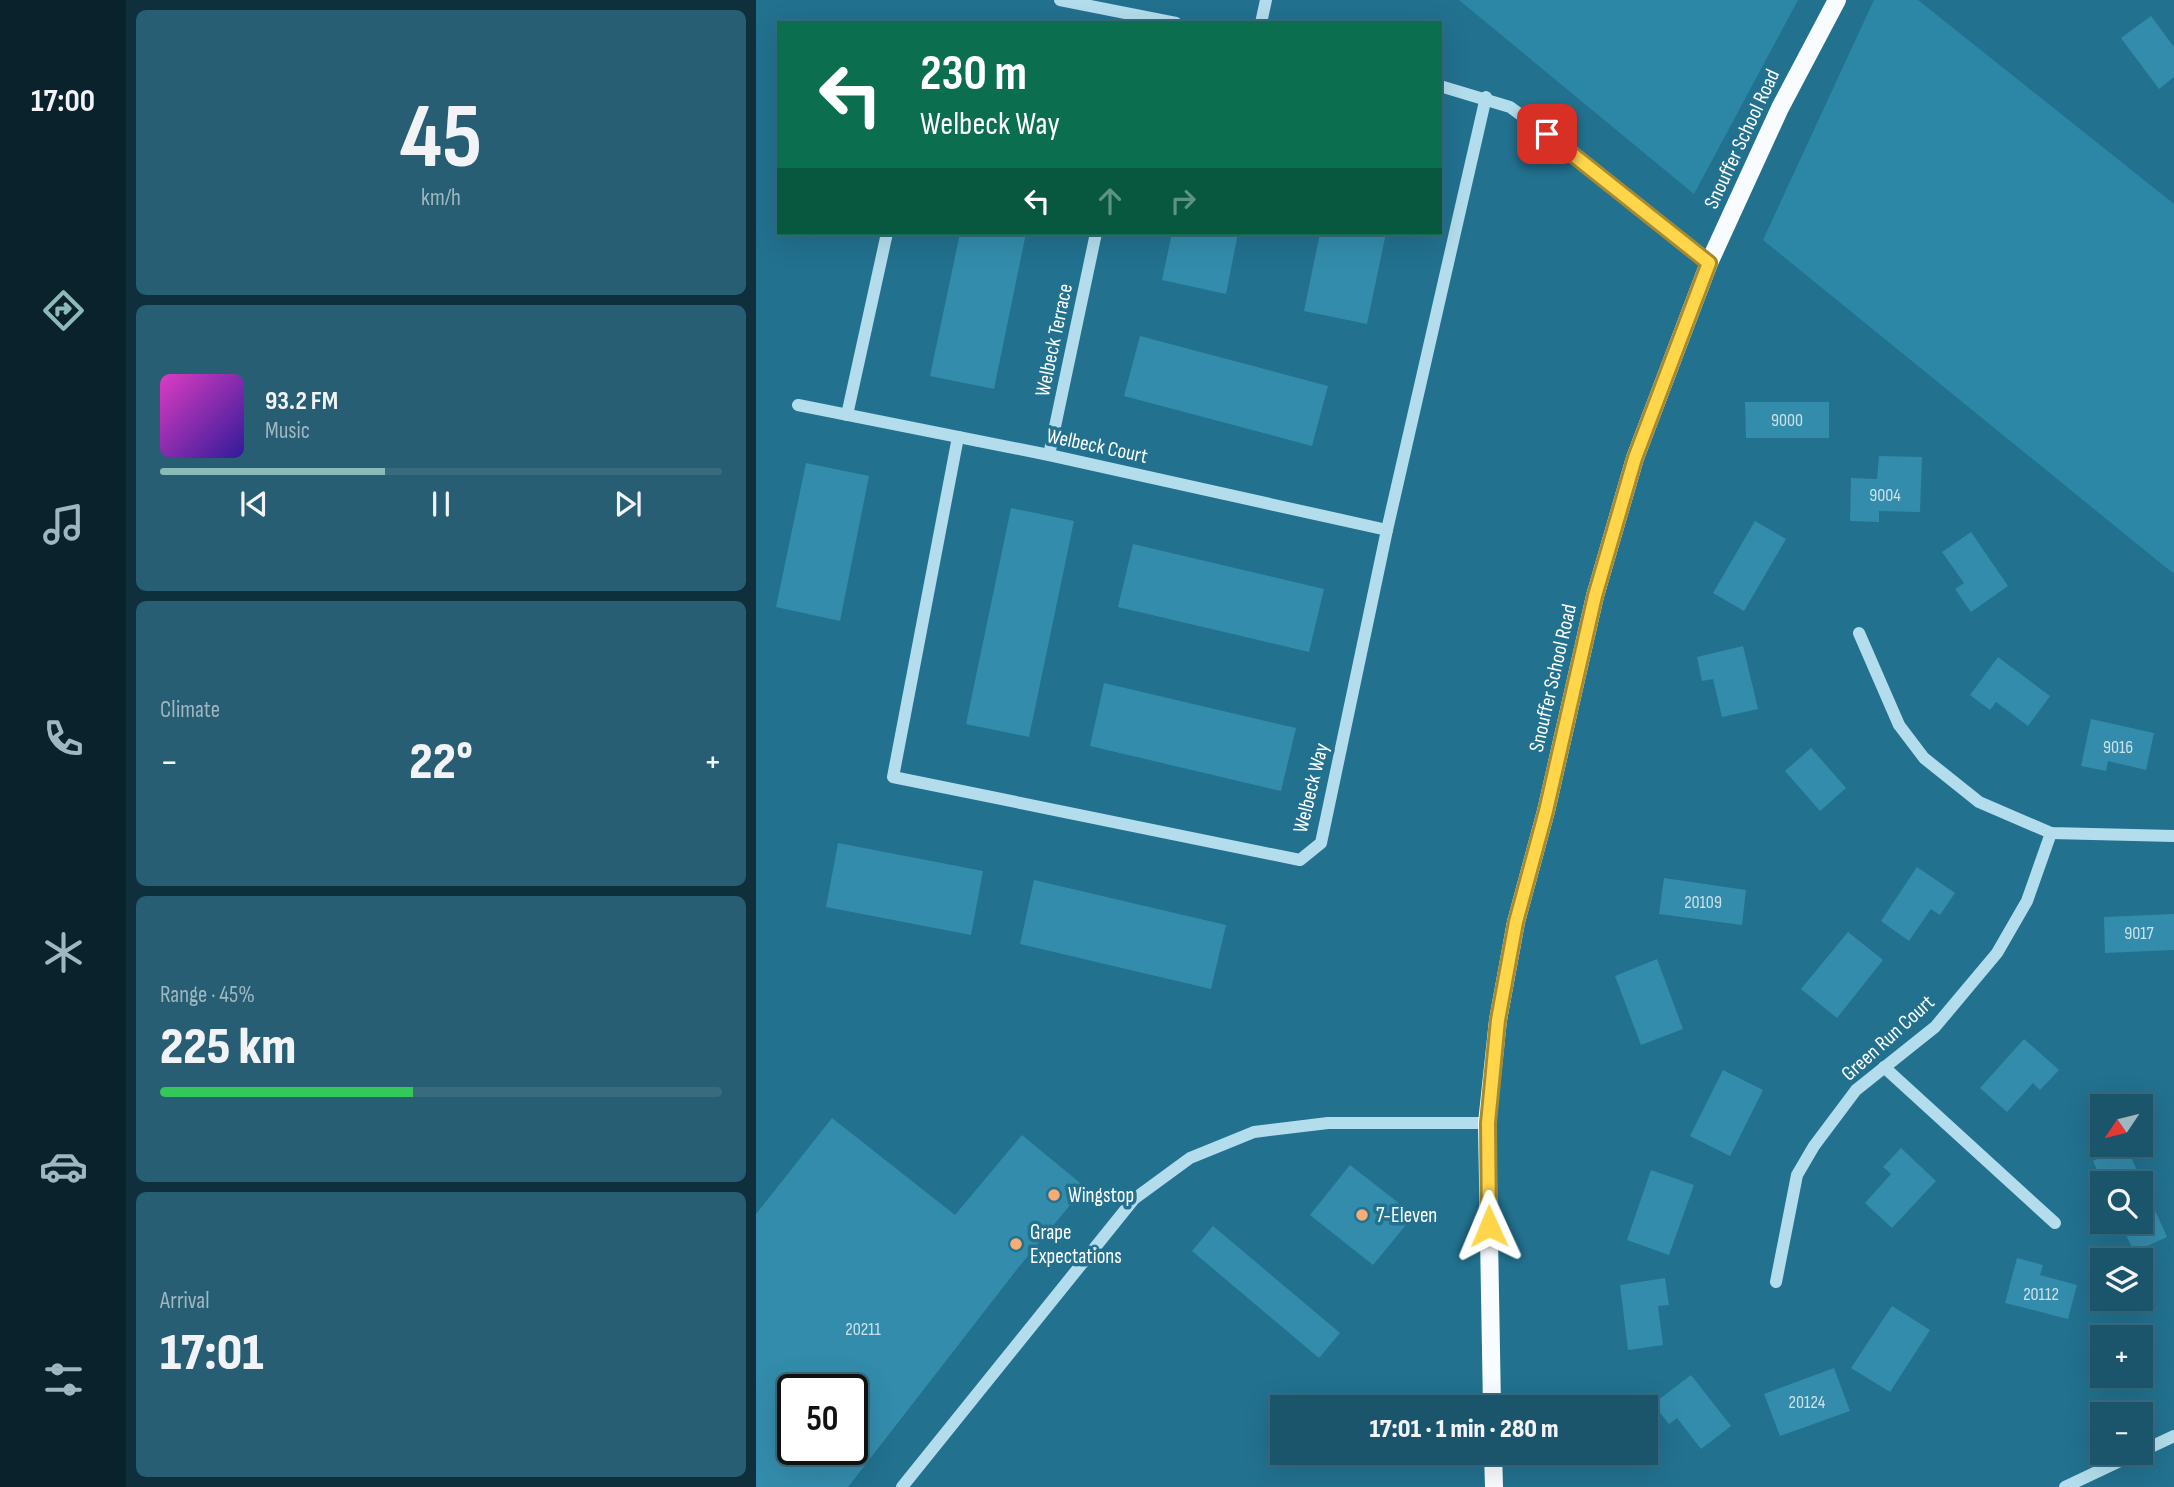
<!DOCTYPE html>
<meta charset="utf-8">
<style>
:root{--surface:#1a556b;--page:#275e73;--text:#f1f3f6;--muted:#9fb7c1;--line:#386b7e;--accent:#8bbbb9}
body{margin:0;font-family:"Sofia Sans Condensed",sans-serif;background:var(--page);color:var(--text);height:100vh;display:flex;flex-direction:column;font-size:26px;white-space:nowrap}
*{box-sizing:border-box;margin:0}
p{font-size:23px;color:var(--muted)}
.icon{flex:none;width:38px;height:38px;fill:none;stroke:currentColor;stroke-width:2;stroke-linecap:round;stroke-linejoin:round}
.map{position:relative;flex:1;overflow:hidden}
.details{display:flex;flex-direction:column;gap:10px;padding:10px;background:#0e2f3b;width:630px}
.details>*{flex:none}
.top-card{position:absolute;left:21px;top:21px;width:665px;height:214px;border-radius:0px;box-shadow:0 7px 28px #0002,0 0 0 2px var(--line);background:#0b6e4f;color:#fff;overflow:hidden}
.needle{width:46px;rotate:235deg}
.tools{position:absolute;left:1334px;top:1094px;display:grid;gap:14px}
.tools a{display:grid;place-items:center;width:63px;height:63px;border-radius:0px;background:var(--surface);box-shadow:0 7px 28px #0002,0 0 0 2px var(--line);font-size:35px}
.speed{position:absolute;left:21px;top:1374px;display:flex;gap:14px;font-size:35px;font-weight:700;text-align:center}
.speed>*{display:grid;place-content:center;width:91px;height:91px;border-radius:50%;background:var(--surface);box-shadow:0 7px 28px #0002,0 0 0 2px var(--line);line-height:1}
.speed .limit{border:4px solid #111;border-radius:10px;background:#fff;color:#111}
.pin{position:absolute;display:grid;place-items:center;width:60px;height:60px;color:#fff;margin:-30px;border-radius:14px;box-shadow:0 4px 10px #0006}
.me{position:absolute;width:77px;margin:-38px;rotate:359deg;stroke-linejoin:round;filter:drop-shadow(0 0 5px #0008)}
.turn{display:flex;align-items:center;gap:24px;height:147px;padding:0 28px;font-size:32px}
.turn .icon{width:91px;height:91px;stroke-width:2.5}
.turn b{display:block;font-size:49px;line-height:60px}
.lanes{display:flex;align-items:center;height:66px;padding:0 28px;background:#0003;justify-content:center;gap:35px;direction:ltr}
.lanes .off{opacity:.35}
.big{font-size:52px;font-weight:800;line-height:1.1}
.details .tile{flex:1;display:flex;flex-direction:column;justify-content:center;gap:10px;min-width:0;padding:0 24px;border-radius:10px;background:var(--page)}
.details .dial{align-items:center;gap:0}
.dial b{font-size:91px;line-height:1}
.song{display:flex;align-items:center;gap:21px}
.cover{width:84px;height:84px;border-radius:10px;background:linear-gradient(135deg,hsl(310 70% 55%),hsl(250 70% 35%))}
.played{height:7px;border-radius:4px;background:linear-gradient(90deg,var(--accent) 40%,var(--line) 40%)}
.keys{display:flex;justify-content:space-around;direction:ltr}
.heat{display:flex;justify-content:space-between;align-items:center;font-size:38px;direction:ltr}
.charge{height:10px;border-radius:5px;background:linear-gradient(90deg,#34c759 45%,var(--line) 0)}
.trip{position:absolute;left:514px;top:1395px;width:388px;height:70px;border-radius:0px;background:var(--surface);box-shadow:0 7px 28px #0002,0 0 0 2px var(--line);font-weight:800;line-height:70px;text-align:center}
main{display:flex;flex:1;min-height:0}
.tab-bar{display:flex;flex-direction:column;width:126px;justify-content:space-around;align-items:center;background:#0a222b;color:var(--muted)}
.tab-bar .icon{width:49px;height:49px}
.tab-bar .on{color:var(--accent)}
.tab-bar b{font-size:32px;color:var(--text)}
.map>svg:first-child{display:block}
.green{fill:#2c87a7}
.building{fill:#338cac;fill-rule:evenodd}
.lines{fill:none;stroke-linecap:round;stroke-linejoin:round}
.minor{stroke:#b3ddec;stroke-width:12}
.major{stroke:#f8fcff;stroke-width:18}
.route-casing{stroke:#a68a30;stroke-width:18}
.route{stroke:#ffd54a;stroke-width:12}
.poi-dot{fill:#f7ac75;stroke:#22718f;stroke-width:2.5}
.labels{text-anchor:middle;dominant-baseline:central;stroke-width:7;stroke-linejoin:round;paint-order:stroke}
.number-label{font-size:18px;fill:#cce2ea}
.street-label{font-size:21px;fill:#fff;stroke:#22718f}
.poi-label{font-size:21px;fill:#fff;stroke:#22718f;text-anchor:start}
</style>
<main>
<nav class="tab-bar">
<b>17:00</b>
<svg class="icon on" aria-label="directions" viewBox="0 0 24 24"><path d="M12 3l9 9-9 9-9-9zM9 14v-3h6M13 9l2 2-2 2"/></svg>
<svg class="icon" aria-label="music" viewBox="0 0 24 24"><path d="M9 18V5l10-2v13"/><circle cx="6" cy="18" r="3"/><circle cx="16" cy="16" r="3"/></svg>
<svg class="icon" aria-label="phone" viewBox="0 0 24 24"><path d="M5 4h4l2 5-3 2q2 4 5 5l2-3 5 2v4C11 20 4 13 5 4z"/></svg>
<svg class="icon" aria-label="climate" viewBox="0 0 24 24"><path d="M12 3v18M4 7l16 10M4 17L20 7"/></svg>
<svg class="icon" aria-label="car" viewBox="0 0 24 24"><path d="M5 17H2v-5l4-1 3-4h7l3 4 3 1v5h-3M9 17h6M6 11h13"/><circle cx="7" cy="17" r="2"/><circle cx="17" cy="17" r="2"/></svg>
<svg class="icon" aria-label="filters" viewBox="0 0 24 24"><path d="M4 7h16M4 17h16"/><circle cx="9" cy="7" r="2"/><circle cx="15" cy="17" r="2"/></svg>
</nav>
<section class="details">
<div class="tile dial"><b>45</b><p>km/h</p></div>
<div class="tile">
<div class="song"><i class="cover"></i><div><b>93.2 FM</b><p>Music</p></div></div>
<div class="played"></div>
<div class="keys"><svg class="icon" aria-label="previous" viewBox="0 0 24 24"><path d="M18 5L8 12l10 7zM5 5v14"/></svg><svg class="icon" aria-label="pause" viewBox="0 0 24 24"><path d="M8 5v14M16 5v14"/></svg><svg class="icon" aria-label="next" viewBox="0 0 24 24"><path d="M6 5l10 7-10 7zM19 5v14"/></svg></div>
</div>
<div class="tile"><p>Climate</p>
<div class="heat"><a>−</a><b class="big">22°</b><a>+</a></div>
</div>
<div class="tile"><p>Range · 45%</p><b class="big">225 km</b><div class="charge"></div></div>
<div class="tile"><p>Arrival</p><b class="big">17:01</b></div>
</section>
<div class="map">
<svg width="1418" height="1487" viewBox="0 0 1418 1487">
<rect width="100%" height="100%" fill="#22718f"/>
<!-- green -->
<g class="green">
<path d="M703,0H1042L938,194Z"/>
<path d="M1118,0H1162L1418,204V574L1007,240Z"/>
</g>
<!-- building -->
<g class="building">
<path d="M1395,16L1418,47V77L1403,89L1365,38Z"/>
<path d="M204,233H270L238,389L174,376Z"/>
<path d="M416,233H482L470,294L406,280Z"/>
<path d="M564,233H630L611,324L548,311Z"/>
<path d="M384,336L572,386L556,446L368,396Z"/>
<path d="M989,402H1073V438H990Z"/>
<path d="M1123,456L1166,457L1164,512L1123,511V522L1094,521L1095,478L1121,479Z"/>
<path d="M50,463L113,476L84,621L20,607Z"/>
<path d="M255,508L318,521L273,737L210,724Z"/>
<path d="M999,521L1030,539L988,611L957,593Z"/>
<path d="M1215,532L1252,586L1215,612L1199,589L1208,583L1186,552Z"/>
<path d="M377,544L568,589L553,652L362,607Z"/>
<path d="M987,646L1002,709L966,717L957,679L946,681L941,657Z"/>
<path d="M1242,657L1294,696L1272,726L1240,702L1234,710L1214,695Z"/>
<path d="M348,683L540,728L525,791L334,746Z"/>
<path d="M1335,719L1398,733L1390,770L1352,761L1350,771L1325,766Z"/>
<path d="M1055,748L1090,788L1064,811L1029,771Z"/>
<path d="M82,843L227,871L215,935L70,907Z"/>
<path d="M1161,867L1199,893L1184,915L1175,909L1153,941L1125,921Z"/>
<path d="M908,878L990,890L986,925L903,914Z"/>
<path d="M278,880L470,925L455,989L264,944Z"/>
<path d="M1418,914V950L1349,953L1348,917Z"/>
<path d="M1092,932L1127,960L1081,1018L1045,989Z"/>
<path d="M901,959L927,1029L885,1045L859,976Z"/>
<path d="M1268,1039L1303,1070L1284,1090L1277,1083L1251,1112L1224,1088Z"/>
<path d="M967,1070L1007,1090L974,1156L934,1136Z"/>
<path d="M76,1118L199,1215L266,1135L329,1187L262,1268L92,1487H0V1214ZM37,1390H96V1449H37Z"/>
<path d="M1370,1146L1411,1237L1378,1252L1364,1222H1384V1183H1347L1337,1161Z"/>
<path d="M1145,1148L1180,1181L1136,1228L1109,1203L1135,1174L1127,1167Z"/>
<path d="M594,1165L658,1215L617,1265L554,1215Z"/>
<path d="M895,1170L938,1185L913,1255L871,1240Z"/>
<path d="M457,1226L584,1333L563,1358L436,1251Z"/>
<path d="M1261,1258L1287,1265L1284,1275L1321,1285L1312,1319L1249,1303Z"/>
<path d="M909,1278L913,1305L902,1306L907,1345L872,1350L864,1285Z"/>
<path d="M1136,1306L1174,1330L1134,1392L1095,1368Z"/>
<path d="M1078,1368L1094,1411L1024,1436L1008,1394Z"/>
<path d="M935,1375L975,1426L945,1449L921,1418L913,1424L897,1404Z"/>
</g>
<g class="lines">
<!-- minor -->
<g class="minor">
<path d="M304,0L420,23"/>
<path d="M505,23L510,0"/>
<path d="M684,86L754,107L827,161L953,263"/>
<path d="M42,405L293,455L631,530"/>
<path d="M91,415L131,233"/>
<path d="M202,437L137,777L544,860L565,843L631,530L730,97"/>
<path d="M293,455L340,233"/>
<path d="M1103,633L1143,725L1168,758L1223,802L1295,833L1418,836"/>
<path d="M1128,1067L1299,1223"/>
<path d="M1020,1282L1041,1175L1058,1146L1100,1090L1179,1027L1241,953L1271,901L1295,833"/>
<path d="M1384,1452L1418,1436"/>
<path d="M146,1487L378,1199L434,1158L498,1132L572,1123H731"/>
<path d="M1309,1487L1383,1452"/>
</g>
<!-- major -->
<g class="major">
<path d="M736,1407L731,1123L742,1020L760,922L790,811L839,596L879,458L953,263L1024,108L1081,0"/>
<path d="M737,1452L738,1487"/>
</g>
</g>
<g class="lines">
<defs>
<path id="route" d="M733,1226L732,1123L742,1020L760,922L790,811L839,596L879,458L953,263L791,134"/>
</defs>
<!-- route casing -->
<use href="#route" class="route-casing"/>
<!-- route -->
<use href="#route" class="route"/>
</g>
<!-- markers -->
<g class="poi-dot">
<circle cx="298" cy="1195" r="7"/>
<circle cx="606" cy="1215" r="7"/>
<circle cx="260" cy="1244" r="7"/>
</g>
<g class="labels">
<!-- number labels -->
<g class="number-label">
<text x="1031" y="420">9000</text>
<text x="1129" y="495">9004</text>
<text x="1362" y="747">9016</text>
<text x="947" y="902">20109</text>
<text x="1383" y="933">9017</text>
<text x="1285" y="1294">20112</text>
<text x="107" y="1329">20211</text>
<text x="1051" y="1402">20124</text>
</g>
<!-- street labels -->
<g class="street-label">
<text transform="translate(986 139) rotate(-65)">Snouffer School Road</text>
<text transform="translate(298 340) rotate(-78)">Welbeck Terrace</text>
<text transform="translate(341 446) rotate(12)">Welbeck Court</text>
<text transform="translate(797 678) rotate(-77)">Snouffer School Road</text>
<text transform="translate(555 788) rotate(-76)">Welbeck Way</text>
<text transform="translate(1132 1038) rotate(-42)">Green Run Court</text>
</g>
<!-- poi labels -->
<g class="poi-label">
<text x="312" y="1195">Wingstop</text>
<text x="620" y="1215">7-Eleven</text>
<text x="274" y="1232">Grape<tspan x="274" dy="24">Expectations</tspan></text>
</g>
</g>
</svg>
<div class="tools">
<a><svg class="needle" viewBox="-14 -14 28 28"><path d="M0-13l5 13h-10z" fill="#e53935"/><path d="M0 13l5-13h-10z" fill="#9fb7c1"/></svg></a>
<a><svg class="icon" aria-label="search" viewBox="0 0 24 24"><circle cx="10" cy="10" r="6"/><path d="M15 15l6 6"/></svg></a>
<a><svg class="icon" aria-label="layers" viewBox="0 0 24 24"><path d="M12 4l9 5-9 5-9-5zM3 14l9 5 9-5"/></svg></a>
<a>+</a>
<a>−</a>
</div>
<div class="speed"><div class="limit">50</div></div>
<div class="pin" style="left:791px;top:134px;background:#d93025"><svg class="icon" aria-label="arrive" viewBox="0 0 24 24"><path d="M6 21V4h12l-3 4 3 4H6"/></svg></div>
<svg class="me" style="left:733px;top:1226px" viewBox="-20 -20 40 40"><path d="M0-17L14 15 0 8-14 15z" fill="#ffd54a" stroke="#fff" stroke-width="4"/></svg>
<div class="trip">17:01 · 1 min · 280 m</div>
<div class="top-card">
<div class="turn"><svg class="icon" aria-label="left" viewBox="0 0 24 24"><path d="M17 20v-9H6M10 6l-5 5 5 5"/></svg><div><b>230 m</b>Welbeck Way</div></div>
<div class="lanes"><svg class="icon" aria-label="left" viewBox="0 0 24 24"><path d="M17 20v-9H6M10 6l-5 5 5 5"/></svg><svg class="icon off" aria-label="ahead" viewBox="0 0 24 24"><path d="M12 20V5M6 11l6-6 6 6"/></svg><svg class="icon off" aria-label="right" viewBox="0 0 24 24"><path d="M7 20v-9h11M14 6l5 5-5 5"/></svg></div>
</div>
</div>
</main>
